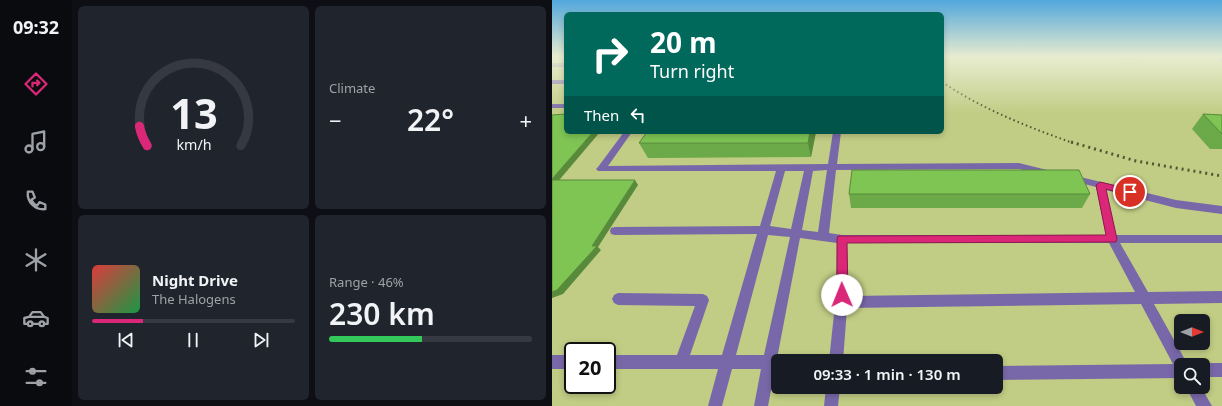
<!DOCTYPE html>
<meta charset="utf-8">
<style>
:root{--surface:#171b24;--page:#20242c;--text:#f1f3f6;--muted:#9ea1a6;--line:#363941;--accent:#db2777}
body{margin:0;font-family:"Noto Sans",sans-serif;background:var(--page);color:var(--text);height:100vh;display:flex;flex-direction:column;font-size:15px;white-space:nowrap}
*{box-sizing:border-box;margin:0}
p{font-size:13px;color:var(--muted)}
.icon{flex:none;width:22px;height:22px;fill:none;stroke:currentColor;stroke-width:2;stroke-linecap:round;stroke-linejoin:round}
.map{position:relative;flex:1;overflow:hidden}
.drawer{display:flex;flex-direction:column;gap:6px;padding:6px;background:#0d0f14;width:480px}
.drawer>*{flex:none}
.top-card{position:absolute;left:12px;top:12px;width:380px;height:122px;border-radius:6px;box-shadow:0 2px 6px #0003;background:#00695c;color:#fff;overflow:hidden}
.needle{width:26px;rotate:90deg}
.fabs{position:absolute;left:622px;top:314px;display:grid;gap:8px}
.fabs a{display:grid;place-items:center;width:36px;height:36px;border-radius:6px;background:var(--surface);box-shadow:0 2px 6px #0003;font-size:20px}
.speed{position:absolute;left:12px;top:342px;display:flex;gap:8px;font-size:20px;font-weight:700;text-align:center}
.speed>*{display:grid;place-content:center;width:52px;height:52px;border-radius:50%;background:var(--surface);box-shadow:0 2px 6px #0003;line-height:1}
.speed .limit{border:2px solid #111;border-radius:6px;background:#fff;color:#111}
.pin{position:absolute;display:grid;place-items:center;width:34px;height:34px;color:#fff;margin:-17px;border:2px solid #fff;border-radius:50%;box-shadow:0 1px 4px #0007}
.me{position:absolute;width:44px;margin:-22px;rotate:359deg;stroke-linejoin:round;filter:drop-shadow(0 0 3px #0008)}
.turn{display:flex;align-items:center;gap:14px;height:84px;padding:0 20px;font-size:18px}
.turn .icon{width:52px;height:52px;stroke-width:2.5}
.turn b{display:block;font-size:28px;line-height:34px}
.then{display:flex;align-items:center;height:38px;padding:0 20px;background:#0003;gap:8px;font-size:15px}
.big{font-size:30px;font-weight:600;line-height:1.1}
.drawer .card{flex:1;display:flex;flex-direction:column;justify-content:center;gap:6px;min-width:0;padding:0 14px;border-radius:6px;background:var(--page)}
.drawer .dial{align-items:center;gap:0}
.dial svg{height:104px;overflow:visible;fill:none;stroke:var(--line);stroke-width:7;stroke-linecap:round;text-anchor:middle}
.dial text{fill:var(--text);stroke:none}
.song{display:flex;align-items:center;gap:12px}
.cover{width:48px;height:48px;border-radius:6px;background:linear-gradient(135deg,hsl(0 70% 55%),hsl(140 70% 35%))}
.played{height:4px;border-radius:2px;background:linear-gradient(90deg,var(--accent) 25%,var(--line) 25%)}
.keys{display:flex;justify-content:space-around;direction:ltr}
.heat{display:flex;justify-content:space-between;align-items:center;font-size:22px;direction:ltr}
.charge{height:6px;border-radius:3px;background:linear-gradient(90deg,#34c759 46%,var(--line) 0)}
.drawer .tiles{flex:1;display:grid;gap:6px;grid-template-columns:repeat(2,1fr)}
.trip{position:absolute;left:219px;top:354px;width:232px;height:40px;border-radius:6px;background:var(--surface);box-shadow:0 2px 6px #0003;font-weight:600;line-height:40px;text-align:center}
main{display:flex;flex:1;min-height:0}
.tab-bar{display:flex;flex-direction:column;width:72px;justify-content:space-around;align-items:center;background:#090b0e;color:var(--muted)}
.tab-bar .icon{width:28px;height:28px}
.tab-bar .on{color:var(--accent)}
.tab-bar b{font-size:18px;color:var(--text)}
.map>svg:first-child{display:block}
.built{fill:#c1cc84;fill-rule:evenodd}
.lines{fill:none;stroke-linecap:round;stroke-linejoin:round}
.minor{fill:#7968a9;fill-rule:evenodd}
.rail-far1{stroke:#525634;stroke-width:2;stroke-dasharray:1.5 3;stroke-linecap:butt}
.rail{stroke:#525634;stroke-width:3;stroke-dasharray:2 4;stroke-linecap:butt}
.wall{fill:#6ca948}
.shaded-wall{fill:#588a3b}
.building{fill:#7ec554;stroke:#588a3b}
.route{fill:#db2777;stroke:#8e194d}
</style>
<main>
<nav class="tab-bar">
<b>09:32</b>
<svg class="icon on" aria-label="directions" viewBox="0 0 24 24"><path d="M12 3l9 9-9 9-9-9zM9 14v-3h6M13 9l2 2-2 2"/></svg>
<svg class="icon" aria-label="music" viewBox="0 0 24 24"><path d="M9 18V5l10-2v13"/><circle cx="6" cy="18" r="3"/><circle cx="16" cy="16" r="3"/></svg>
<svg class="icon" aria-label="phone" viewBox="0 0 24 24"><path d="M5 4h4l2 5-3 2q2 4 5 5l2-3 5 2v4C11 20 4 13 5 4z"/></svg>
<svg class="icon" aria-label="climate" viewBox="0 0 24 24"><path d="M12 3v18M4 7l16 10M4 17L20 7"/></svg>
<svg class="icon" aria-label="car" viewBox="0 0 24 24"><path d="M5 17H2v-5l4-1 3-4h7l3 4 3 1v5h-3M9 17h6M6 11h13"/><circle cx="7" cy="17" r="2"/><circle cx="17" cy="17" r="2"/></svg>
<svg class="icon" aria-label="filters" viewBox="0 0 24 24"><path d="M4 7h16M4 17h16"/><circle cx="9" cy="7" r="2"/><circle cx="15" cy="17" r="2"/></svg>
</nav>
<section class="drawer">
<div class="tiles">
<div class="card dial"><svg viewBox="0 0 100 80">
<path d="M14 69A42 42 0 1 1 86 69"/>
<path d="M14 69A42 42 0 0 1 8 54" stroke="#db2777"/>
<text x="50" y="56" font-size="32" font-weight="700">13</text>
<text x="50" y="72" font-size="11">km/h</text>
</svg></div>
<div class="card"><p>Climate</p>
<div class="heat"><a>−</a><b class="big">22°</b><a>+</a></div>
</div>
<div class="card">
<div class="song"><i class="cover"></i><div><b>Night Drive</b><p>The Halogens</p></div></div>
<div class="played"></div>
<div class="keys"><svg class="icon" aria-label="previous" viewBox="0 0 24 24"><path d="M18 5L8 12l10 7zM5 5v14"/></svg><svg class="icon" aria-label="pause" viewBox="0 0 24 24"><path d="M8 5v14M16 5v14"/></svg><svg class="icon" aria-label="next" viewBox="0 0 24 24"><path d="M6 5l10 7-10 7zM19 5v14"/></svg></div>
</div>
<div class="card"><p>Range · 46%</p><b class="big">230 km</b><div class="charge"></div></div>
</div>
</section>
<div class="map">
<svg width="670" height="406" viewBox="0 0 670 406">
<rect width="100%" height="100%" fill="#cbd494"/>
<!-- built -->
<path class="built" d="M0,57H14V132H390V57H670V406H0ZM629,321H651V343H629ZM21,351H55V385H21ZM226,361H444V387H226ZM629,365H651V387H629Z"/>
<g class="lines">
<!-- minor -->
<g class="minor">
<path d="M664,57H670V62Z"/>
<rect x="0" y="63" width="14" height="4"/>
<rect x="0" y="80" width="14" height="4"/>
<rect x="0" y="104" width="14" height="4"/>
<path d="M72,132H80L56,166L276,164L281,132H289L285,164L467,163L499,171L501,173L496,176L467,169L284,170L277,233L290,235H554L544,187L517,180L515,178L520,175L624,200L670,206V214L624,208L554,190L564,235H670V243H568L596,292L670,291V303L602,304L636,365H629V378L444,380V366L621,364L589,304L295,308L291,361H277L284,295L285,243L248,238L216,406H202L209,369H180L170,406H156L166,369H55V355H125L143,306L66,305L62,303L60,299L62,295L66,293L151,294L155,296L157,300L138,355H170L205,234L63,235L59,234L58,231L59,228L63,227L208,226L224,171H46L44,169L46,167ZM275,170L266,232L250,230L261,171ZM233,171H252L239,229L218,226ZM216,235L238,237L212,355H184ZM295,243H557L583,292L296,296Z"/>
<rect x="0" y="355" width="21" height="14"/>
<path d="M651,363H670V377H651V365H646Z"/>
<path d="M274,387H288L286,406H272Z"/>
<path d="M634,387H649L660,406H644Z"/>
</g>
<!-- rail-far1 -->
<path class="rail-far1" d="M390,82C430,109 476,127 521,143"/>
<!-- rail -->
<path class="rail" d="M519,142L584,161L670,176"/>
</g>
<!-- wall -->
<g class="wall">
<path d="M564,57H589L587,60H566Z"/>
<path d="M651,114L670,115V149H658L640,129Z"/>
<path d="M95,132H264L259,157L96,158L87,143Z"/>
<path d="M297,194H538L530,208H299Z"/>
</g>
<!-- shaded-wall -->
<g class="shaded-wall">
<path d="M41,132H48L3,185L0,181V179Z"/>
<path d="M258,132H264L259,157L256,143Z"/>
<path d="M83,180L86,185L46,247L49,250L11,294L0,298V292L40,246Z"/>
</g>
<!-- building -->
<g class="building">
<path d="M14,114V132H41L0,179V115Z"/>
<path d="M651,114L670,115V134Z"/>
<path d="M95,132H258L256,143H87Z"/>
<path d="M300,170H527L538,194H297Z"/>
<path d="M0,180H83L40,246H45L5,290L0,292Z"/>
</g>
<!-- sky -->
<linearGradient id="sky" x2="0" y2="1"><stop stop-color="#51a7dc"/><stop offset="0.5" stop-color="#e8eccf"/><stop offset="1" stop-color="#e8eccf" stop-opacity="0"/></linearGradient>
<rect width="670" height="114" fill="url(#sky)"/>
<!-- route -->
<path class="route" d="M548,182L582,190L583,192L578,196L554,189L565,239L564,242L295,243L296,295L294,298L290,300L286,298L285,295V239L286,236L554,235L544,185Z"/>
</svg>
<div class="fabs">
<a><svg class="needle" viewBox="-14 -14 28 28"><path d="M0-13l5 13h-10z" fill="#e53935"/><path d="M0 13l5-13h-10z" fill="#9ea1a6"/></svg></a>
<a><svg class="icon" aria-label="search" viewBox="0 0 24 24"><circle cx="10" cy="10" r="6"/><path d="M15 15l6 6"/></svg></a>
</div>
<div class="speed"><div class="limit">20</div></div>
<div class="pin" style="left:578px;top:192px;background:#d93025"><svg class="icon" aria-label="arrive" viewBox="0 0 24 24"><path d="M6 21V4h12l-3 4 3 4H6"/></svg></div>
<svg class="me" style="left:290px;top:295px" viewBox="-20 -20 40 40"><circle r="19" fill="#fff"/><path d="M0-13L10 11 0 6-10 11z" fill="#db2777"/></svg>
<div class="trip">09:33 · 1 min · 130 m</div>
<div class="top-card">
<div class="turn"><svg class="icon" aria-label="right" viewBox="0 0 24 24"><path d="M7 20v-9h11M14 6l5 5-5 5"/></svg><div><b>20 m</b>Turn right</div></div>
<div class="then">Then<svg class="icon" aria-label="left" viewBox="0 0 24 24"><path d="M17 20v-9H6M10 6l-5 5 5 5"/></svg></div>
</div>
</div>
</main>
